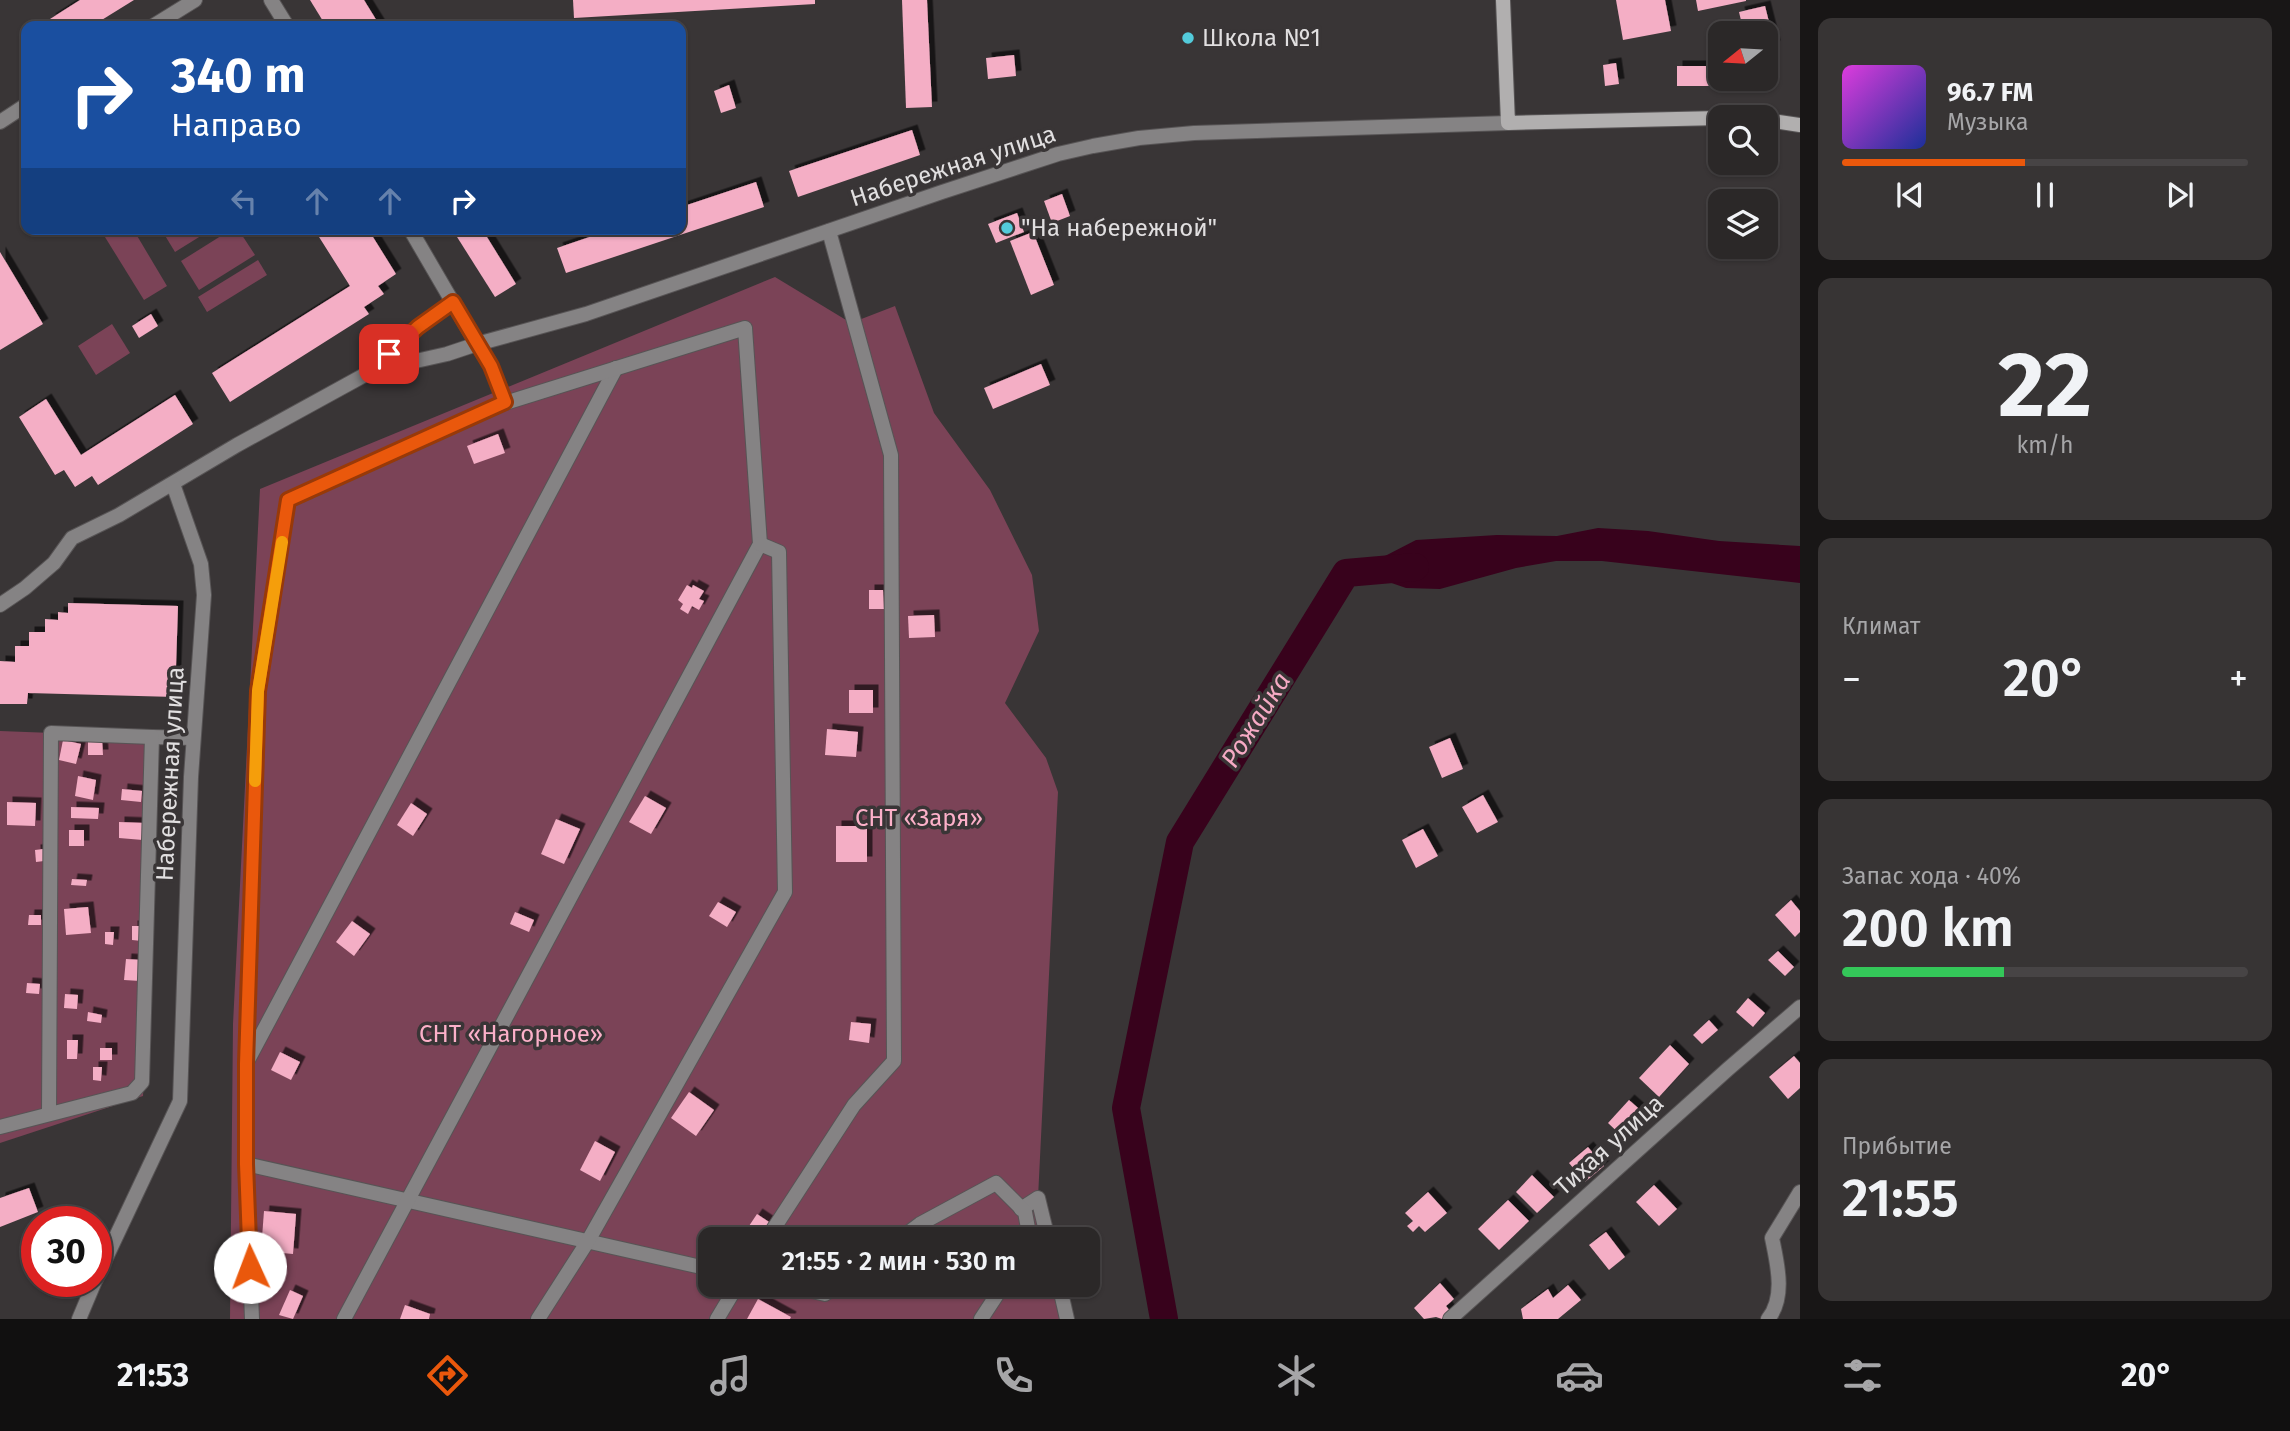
<!DOCTYPE html>
<html lang="ru">
<meta charset="utf-8">
<style>
:root{--surface:#2b2828;--page:#373434;--text:#f1f3f6;--muted:#a6a6a8;--line:#474445;--accent:#ea580c}
body{margin:0;font-family:"Fira Sans",sans-serif;background:var(--page);color:var(--text);height:100vh;display:flex;flex-direction:column;font-size:26px;white-space:nowrap}
*{box-sizing:border-box;margin:0}
p{font-size:23px;color:var(--muted)}
.icon{flex:none;width:38px;height:38px;fill:none;stroke:currentColor;stroke-width:2;stroke-linecap:round;stroke-linejoin:round}
.map{position:relative;flex:1;overflow:hidden}
.panel{display:flex;flex-direction:column;gap:18px;padding:18px;background:#181616;width:490px}
.panel>*{flex:none}
.top-card{position:absolute;left:21px;top:21px;width:665px;height:214px;border-radius:14px;box-shadow:0 2px 5px #0004,0 0 0 2px var(--line);background:#1a4fa0;color:#fff;overflow:hidden}
.needle{width:46px;rotate:252deg}
.buttons{position:absolute;left:1708px;top:21px;display:grid;gap:14px}
.buttons a{display:grid;place-items:center;width:70px;height:70px;border-radius:14px;background:var(--surface);box-shadow:0 2px 5px #0004,0 0 0 2px var(--line);font-size:35px}
.speed{position:absolute;left:21px;top:1206px;display:flex;gap:14px;font-size:35px;font-weight:700;text-align:center}
.speed>*{display:grid;place-content:center;width:91px;height:91px;border-radius:50%;background:var(--surface);box-shadow:0 2px 5px #0004,0 0 0 2px var(--line);line-height:1}
.speed .limit{border:10px solid #d22;background:#fff;color:#111}
.pin{position:absolute;display:grid;place-items:center;width:60px;height:60px;color:#fff;margin:-30px;border-radius:14px;box-shadow:0 4px 10px #0006}
.me{position:absolute;width:77px;margin:-38px;rotate:358deg;stroke-linejoin:round;filter:drop-shadow(0 0 5px #0008)}
.turn{display:flex;align-items:center;gap:24px;height:147px;padding:0 35px;font-size:32px}
.turn .icon{width:91px;height:91px;stroke-width:2.5}
.turn b{display:block;font-size:49px;line-height:60px}
.lanes{display:flex;align-items:center;height:66px;padding:0 35px;background:#0003;justify-content:center;gap:35px;direction:ltr}
.lanes .off{opacity:.35}
.big{font-size:52px;font-weight:600;line-height:1.1}
.panel .widget{flex:1;display:flex;flex-direction:column;justify-content:center;gap:10px;min-width:0;padding:0 24px;border-radius:14px;background:var(--page)}
.panel .dial{align-items:center;gap:0}
.dial b{font-size:91px;line-height:1}
.song{display:flex;align-items:center;gap:21px}
.cover{width:84px;height:84px;border-radius:10px;background:linear-gradient(135deg,hsl(300 70% 55%),hsl(230 70% 35%))}
.played{height:7px;border-radius:4px;background:linear-gradient(90deg,var(--accent) 45%,var(--line) 45%)}
.keys{display:flex;justify-content:space-around;direction:ltr}
.heat{display:flex;justify-content:space-between;align-items:center;font-size:38px;direction:ltr}
.charge{height:10px;border-radius:5px;background:linear-gradient(90deg,#34c759 40%,var(--line) 0)}
.trip{position:absolute;left:698px;top:1227px;width:402px;height:70px;border-radius:14px;background:var(--surface);box-shadow:0 2px 5px #0004,0 0 0 2px var(--line);font-weight:600;line-height:70px;text-align:center}
.tab-bar{display:flex;height:112px;justify-content:space-around;align-items:center;background:#111010;color:var(--muted)}
.tab-bar .icon{width:49px;height:49px}
.tab-bar .selected{color:var(--accent)}
.tab-bar b{font-size:32px;color:var(--text)}
main{display:flex;flex:1;min-height:0}
.map>svg:first-child{display:block}
.green{fill:#7b4357}
.water{fill:#38021c}
.lines{fill:none;stroke-linecap:round;stroke-linejoin:round}
.river{stroke:#38021c;stroke-width:28}
.building{fill:#f4aec5;filter:url(#shadow)}
.minor-casing{stroke:#575455;stroke-width:16}
.tertiary-casing{stroke:#575455;stroke-width:16}
.secondary-casing{stroke:#575455;stroke-width:16}
.minor{stroke:#858384;stroke-width:14}
.tertiary{stroke:#858384;stroke-width:14}
.secondary{stroke:#b1afaf;stroke-width:14}
.route-casing{stroke:#983908;stroke-width:18}
.route{stroke:#ea580c;stroke-width:12}
.slow{stroke:#f59e0b;stroke-width:12}
.poi-dot{fill:#53cbdb;stroke:#393536;stroke-width:2.5}
.labels{text-anchor:middle;dominant-baseline:central;stroke-width:7;stroke-linejoin:round;paint-order:stroke}
.poi-label{font-size:24px;fill:#e1dfe0;stroke:#393536;text-anchor:start}
.street-label{font-size:24px;fill:#e1dfe0;stroke:#393536}
.park-label{font-size:24px;fill:#fcb0c9;stroke:#393536}
.water-label{font-size:26px;font-style:italic;fill:#f5aac4;stroke:#393536}
</style>
<main>
<div class="map">
<svg width="1800" height="1319" viewBox="0 0 1800 1319">
<defs>
<filter id="shadow"><feDropShadow dx="5.5" dy="-5.5" stdDeviation="0" flood-color="#0009"/></filter>
</defs>
<rect width="100%" height="100%" fill="#393536"/>
<!-- green -->
<g class="green">
<path d="M100,229H133L167,286L144,300Z"/>
<path d="M161,229H212L175,252Z"/>
<path d="M232,229H238L255,255L199,290L181,261Z"/>
<path d="M258,260L267,275L207,312L198,297Z"/>
<path d="M775,277L851,323L895,306L934,413L990,490L1032,575L1039,631L1005,703L1046,758L1058,792L1038,1198L1048,1239H710V1284L1060,1285L1068,1319H230L233,1024L260,489Z"/>
<path d="M112,324L130,353L96,375L78,346Z"/>
<path d="M0,731L158,737L143,1096L0,1143Z"/>
</g>
<!-- water -->
<path class="water" d="M1598,528L1648,531L1719,541L1800,546V583L1602,561H1556L1516,568L1440,589L1406,588L1380,579L1378,564L1385,556L1416,540L1497,535L1557,536Z"/>
<g class="lines">
<!-- river -->
<path class="river" d="M1164,1319L1126,1108L1180,842L1346,573L1415,567"/>
</g>
<!-- building -->
<g class="building">
<path d="M80,0H134L92,26H55L50,19Z"/>
<path d="M310,0H364L380,26H326Z"/>
<path d="M573,0H815V4L574,18Z"/>
<path d="M902,0H927L932,107L906,108Z"/>
<path d="M1616,0H1665L1671,31L1623,40Z"/>
<path d="M1696,0H1746V1L1698,11Z"/>
<path d="M1765,6L1775,46L1766,48V33H1744L1739,12Z"/>
<path d="M1014,55L1016,76L988,79L986,58Z"/>
<path d="M1616,63L1619,84L1605,86L1603,65Z"/>
<path d="M1677,66H1720V79H1730V86H1677Z"/>
<path d="M729,85L736,108L721,113L714,91Z"/>
<path d="M912,130L920,155L798,197L789,171Z"/>
<path d="M756,182L764,207L566,273L557,248L613,229H681V207Z"/>
<path d="M1062,194L1070,216L1052,223L1044,201Z"/>
<path d="M1017,213L1024,232L996,243L988,224Z"/>
<path d="M314,229H368L396,274L378,286L384,294L364,307L369,314L230,402L212,373L350,286Z"/>
<path d="M452,229H482L516,284L495,297Z"/>
<path d="M1033,232L1054,285L1031,295L1010,241Z"/>
<path d="M0,252L43,324L0,350Z"/>
<path d="M151,314L158,326L139,338L132,326Z"/>
<path d="M1041,364L1050,385L993,409L984,388Z"/>
<path d="M175,395L193,424L98,485L92,476L75,487L64,470L55,475L19,417L46,399L81,455Z"/>
<path d="M498,434L505,453L474,464L467,446Z"/>
<path d="M687,585L692,588L693,585L704,591L699,599L704,601L699,610L692,606L688,614L680,609L683,604L678,600Z"/>
<path d="M869,590H883L884,609H869Z"/>
<path d="M68,603L178,606L175,697L28,693L27,704H0V661L15,662V646H29V632H45V619L58,620V612L68,613Z"/>
<path d="M934,615L935,637L909,638L908,616Z"/>
<rect x="849" y="690" width="24" height="23"/>
<path d="M827,729L858,732L856,757L825,755Z"/>
<path d="M1450,738L1463,769L1442,778L1429,747Z"/>
<path d="M102,739L103,755H88V740Z"/>
<path d="M63,740L81,744L76,764L59,760Z"/>
<path d="M78,776L96,780L93,800L75,796Z"/>
<path d="M122,789L142,791L141,802L121,800Z"/>
<path d="M1483,795L1498,822L1477,833L1462,807Z"/>
<path d="M645,796L666,808L651,834L629,822Z"/>
<path d="M7,802L36,803L35,826L7,825Z"/>
<path d="M411,803L427,814L413,836L397,825Z"/>
<path d="M71,807L99,808L98,819L71,818Z"/>
<path d="M556,819L580,829L564,864L541,854Z"/>
<path d="M119,822L144,823L143,840L119,838Z"/>
<rect x="836" y="826" width="31" height="36"/>
<path d="M1423,829L1438,856L1416,868L1402,840Z"/>
<rect x="69" y="830" width="15" height="16"/>
<path d="M43,849L44,861L36,862L35,850Z"/>
<path d="M72,879L87,880L86,886L71,885Z"/>
<path d="M1791,900L1800,911V932L1795,937L1775,915Z"/>
<path d="M718,902L736,912L727,927L709,916Z"/>
<path d="M88,907L91,933L66,935L64,909Z"/>
<path d="M515,912L534,920L529,932L510,924Z"/>
<path d="M29,915H41V925H28Z"/>
<path d="M352,921L370,934L354,956L336,942Z"/>
<path d="M132,926H142V941L132,940Z"/>
<path d="M105,932H114L113,945L105,944Z"/>
<path d="M1778,951L1794,967L1785,976L1768,960Z"/>
<path d="M126,959L142,960L140,981L124,980Z"/>
<path d="M27,983L40,984L39,994L26,993Z"/>
<path d="M65,994L78,995L77,1009L64,1008Z"/>
<path d="M1748,998L1765,1013L1753,1027L1736,1012Z"/>
<path d="M88,1012L102,1015L101,1023L87,1021Z"/>
<path d="M1709,1020L1718,1030L1702,1044L1693,1035Z"/>
<path d="M851,1022L871,1024L869,1043L849,1040Z"/>
<path d="M67,1040H78L77,1059H67Z"/>
<path d="M1670,1045L1689,1064L1659,1097L1639,1078Z"/>
<rect x="100" y="1048" width="12" height="12"/>
<path d="M280,1052L300,1062L291,1080L271,1070Z"/>
<path d="M1794,1056L1800,1063V1088L1788,1099L1769,1077Z"/>
<path d="M93,1067H102L101,1081L93,1080Z"/>
<path d="M689,1092L714,1110L696,1136L671,1118Z"/>
<path d="M1629,1100L1645,1114L1624,1138L1608,1123Z"/>
<path d="M595,1141L615,1152L600,1181L580,1170Z"/>
<path d="M1588,1147L1604,1166L1585,1182L1569,1163Z"/>
<path d="M1532,1175L1554,1197L1537,1213L1516,1192Z"/>
<path d="M1654,1185L1677,1209L1659,1226L1636,1202Z"/>
<path d="M29,1188L38,1212L0,1227V1198Z"/>
<path d="M1428,1192L1447,1213L1425,1232L1419,1226L1413,1232L1407,1226L1413,1221L1405,1213Z"/>
<path d="M1508,1200L1529,1221L1499,1250L1478,1229Z"/>
<path d="M264,1211L296,1214L293,1254L261,1251Z"/>
<path d="M757,1214L769,1222L761,1234L749,1226Z"/>
<path d="M1606,1232L1625,1257L1609,1270L1589,1245Z"/>
<path d="M1440,1283L1454,1299L1446,1306L1450,1311L1442,1319L1436,1317L1424,1319L1414,1308Z"/>
<path d="M1568,1285L1581,1300L1558,1319H1523L1521,1309L1548,1289L1553,1298Z"/>
<path d="M290,1290L303,1296L293,1319L279,1315Z"/>
<path d="M758,1299L791,1317L790,1319H747Z"/>
<path d="M405,1305L430,1314L429,1319H400Z"/>
</g>
<g class="lines">
<defs>
<g id="minor">
<path d="M153,26L195,0"/>
<path d="M0,122L26,105"/>
<path d="M371,371L447,354L477,344L491,366L505,403"/>
<path d="M0,605L25,588L54,563L72,538L119,515L237,445L370,372L418,327L453,302"/>
<path d="M152,737L193,738"/>
<path d="M248,1060L616,368"/>
<path d="M0,1127L132,1093L142,1082L152,737L51,733L49,1114"/>
<path d="M246,1164L710,1269"/>
<path d="M1021,1209L1038,1198L1048,1239"/>
<path d="M767,1239L854,1105L894,1061L891,455L829,231"/>
<path d="M900,1239L920,1224L996,1183L1025,1212L1030,1239"/>
<path d="M96,1279L180,1101L191,777L204,595L201,564L173,484"/>
<path d="M782,1284L825,1294L838,1284"/>
<path d="M1059,1284L1067,1319"/>
<path d="M79,1319L95,1281"/>
<path d="M252,1319L246,1164V1064L258,691L288,501L505,403L745,328L760,544L344,1319"/>
<path d="M538,1319L588,1241L785,892L779,552L760,544"/>
<path d="M717,1319L738,1284"/>
<path d="M981,1319L1004,1284"/>
<path d="M1450,1319L1728,1069L1800,1007"/>
<path d="M1768,1319C1786,1297 1777,1263 1772,1238L1800,1192"/>
</g>
<g id="tertiary">
<path d="M271,0L287,26"/>
<path d="M410,229L477,344L586,314L942,192L1058,154L1093,146L1139,138L1194,133L1508,123"/>
</g>
<g id="secondary">
<path d="M1503,0L1508,123L1720,118"/>
<path d="M1766,120L1800,125"/>
</g>
</defs>
<!-- minor casing -->
<use href="#minor" class="minor-casing"/>
<!-- tertiary casing -->
<use href="#tertiary" class="tertiary-casing"/>
<!-- secondary casing -->
<use href="#secondary" class="secondary-casing"/>
<!-- minor -->
<use href="#minor" class="minor"/>
<!-- tertiary -->
<use href="#tertiary" class="tertiary"/>
<!-- secondary -->
<use href="#secondary" class="secondary"/>
</g>
<g class="lines">
<defs>
<path id="route" d="M250,1267L246,1164V1064L258,691L288,500L505,402L491,366L453,302L418,327L389,354"/>
</defs>
<!-- route casing -->
<use href="#route" class="route-casing"/>
<!-- route -->
<use href="#route" class="route"/>
<!-- slow -->
<path class="slow" d="M255,781L258,691L282,542"/>
</g>
<!-- markers -->
<g class="poi-dot">
<circle cx="1188" cy="38" r="7"/>
<circle cx="1007" cy="228" r="7"/>
</g>
<g class="labels">
<!-- poi labels -->
<g class="poi-label">
<text x="1202" y="38">Школа №1</text>
<text x="1021" y="228">"На набережной"</text>
</g>
<!-- street labels -->
<g class="street-label">
<text transform="translate(953 166) rotate(-18)">Набережная улица</text>
<text transform="translate(170 774) rotate(-87)">Набережная улица</text>
<text transform="translate(1609 1145) rotate(-42)">Тихая улица</text>
</g>
<!-- park labels -->
<g class="park-label">
<text x="919" y="818">СНТ «Заря»</text>
<text x="511" y="1034">СНТ «Нагорное»</text>
</g>
<!-- water labels -->
<g class="water-label">
<text transform="translate(1256 720) rotate(-58)">Рожайка</text>
</g>
</g>
</svg>
<div class="buttons">
<a><svg class="needle" viewBox="-14 -14 28 28"><path d="M0-13l5 13h-10z" fill="#e53935"/><path d="M0 13l5-13h-10z" fill="#a6a6a8"/></svg></a>
<a><svg class="icon" aria-label="search" viewBox="0 0 24 24"><circle cx="10" cy="10" r="6"/><path d="M15 15l6 6"/></svg></a>
<a><svg class="icon" aria-label="layers" viewBox="0 0 24 24"><path d="M12 4l9 5-9 5-9-5zM3 14l9 5 9-5"/></svg></a>
</div>
<div class="speed"><div class="limit">30</div></div>
<div class="pin" style="left:389px;top:354px;background:#d93025"><svg class="icon" aria-label="arrive" viewBox="0 0 24 24"><path d="M6 21V4h12l-3 4 3 4H6"/></svg></div>
<svg class="me" style="left:250px;top:1267px" viewBox="-20 -20 40 40"><circle r="19" fill="#fff"/><path d="M0-13L10 11 0 6-10 11z" fill="#ea580c"/></svg>
<div class="trip">21:55 · 2 мин · 530 m</div>
<div class="top-card">
<div class="turn"><svg class="icon" aria-label="right" viewBox="0 0 24 24"><path d="M7 20v-9h11M14 6l5 5-5 5"/></svg><div><b>340 m</b>Направо</div></div>
<div class="lanes"><svg class="icon off" aria-label="left" viewBox="0 0 24 24"><path d="M17 20v-9H6M10 6l-5 5 5 5"/></svg><svg class="icon off" aria-label="ahead" viewBox="0 0 24 24"><path d="M12 20V5M6 11l6-6 6 6"/></svg><svg class="icon off" aria-label="ahead" viewBox="0 0 24 24"><path d="M12 20V5M6 11l6-6 6 6"/></svg><svg class="icon" aria-label="right" viewBox="0 0 24 24"><path d="M7 20v-9h11M14 6l5 5-5 5"/></svg></div>
</div>
</div>
<section class="panel">
<div class="widget">
<div class="song"><i class="cover"></i><div><b>96.7 FM</b><p>Музыка</p></div></div>
<div class="played"></div>
<div class="keys"><svg class="icon" aria-label="previous" viewBox="0 0 24 24"><path d="M18 5L8 12l10 7zM5 5v14"/></svg><svg class="icon" aria-label="pause" viewBox="0 0 24 24"><path d="M8 5v14M16 5v14"/></svg><svg class="icon" aria-label="next" viewBox="0 0 24 24"><path d="M6 5l10 7-10 7zM19 5v14"/></svg></div>
</div>
<div class="widget dial"><b>22</b><p>km/h</p></div>
<div class="widget"><p>Климат</p>
<div class="heat"><a>−</a><b class="big">20°</b><a>+</a></div>
</div>
<div class="widget"><p>Запас хода · 40%</p><b class="big">200 km</b><div class="charge"></div></div>
<div class="widget"><p>Прибытие</p><b class="big">21:55</b></div>
</section>
</main>
<nav class="tab-bar">
<b>21:53</b>
<svg class="icon selected" aria-label="directions" viewBox="0 0 24 24"><path d="M12 3l9 9-9 9-9-9zM9 14v-3h6M13 9l2 2-2 2"/></svg>
<svg class="icon" aria-label="music" viewBox="0 0 24 24"><path d="M9 18V5l10-2v13"/><circle cx="6" cy="18" r="3"/><circle cx="16" cy="16" r="3"/></svg>
<svg class="icon" aria-label="phone" viewBox="0 0 24 24"><path d="M5 4h4l2 5-3 2q2 4 5 5l2-3 5 2v4C11 20 4 13 5 4z"/></svg>
<svg class="icon" aria-label="climate" viewBox="0 0 24 24"><path d="M12 3v18M4 7l16 10M4 17L20 7"/></svg>
<svg class="icon" aria-label="car" viewBox="0 0 24 24"><path d="M5 17H2v-5l4-1 3-4h7l3 4 3 1v5h-3M9 17h6M6 11h13"/><circle cx="7" cy="17" r="2"/><circle cx="17" cy="17" r="2"/></svg>
<svg class="icon" aria-label="filters" viewBox="0 0 24 24"><path d="M4 7h16M4 17h16"/><circle cx="9" cy="7" r="2"/><circle cx="15" cy="17" r="2"/></svg>
<b>20°</b>
</nav>
